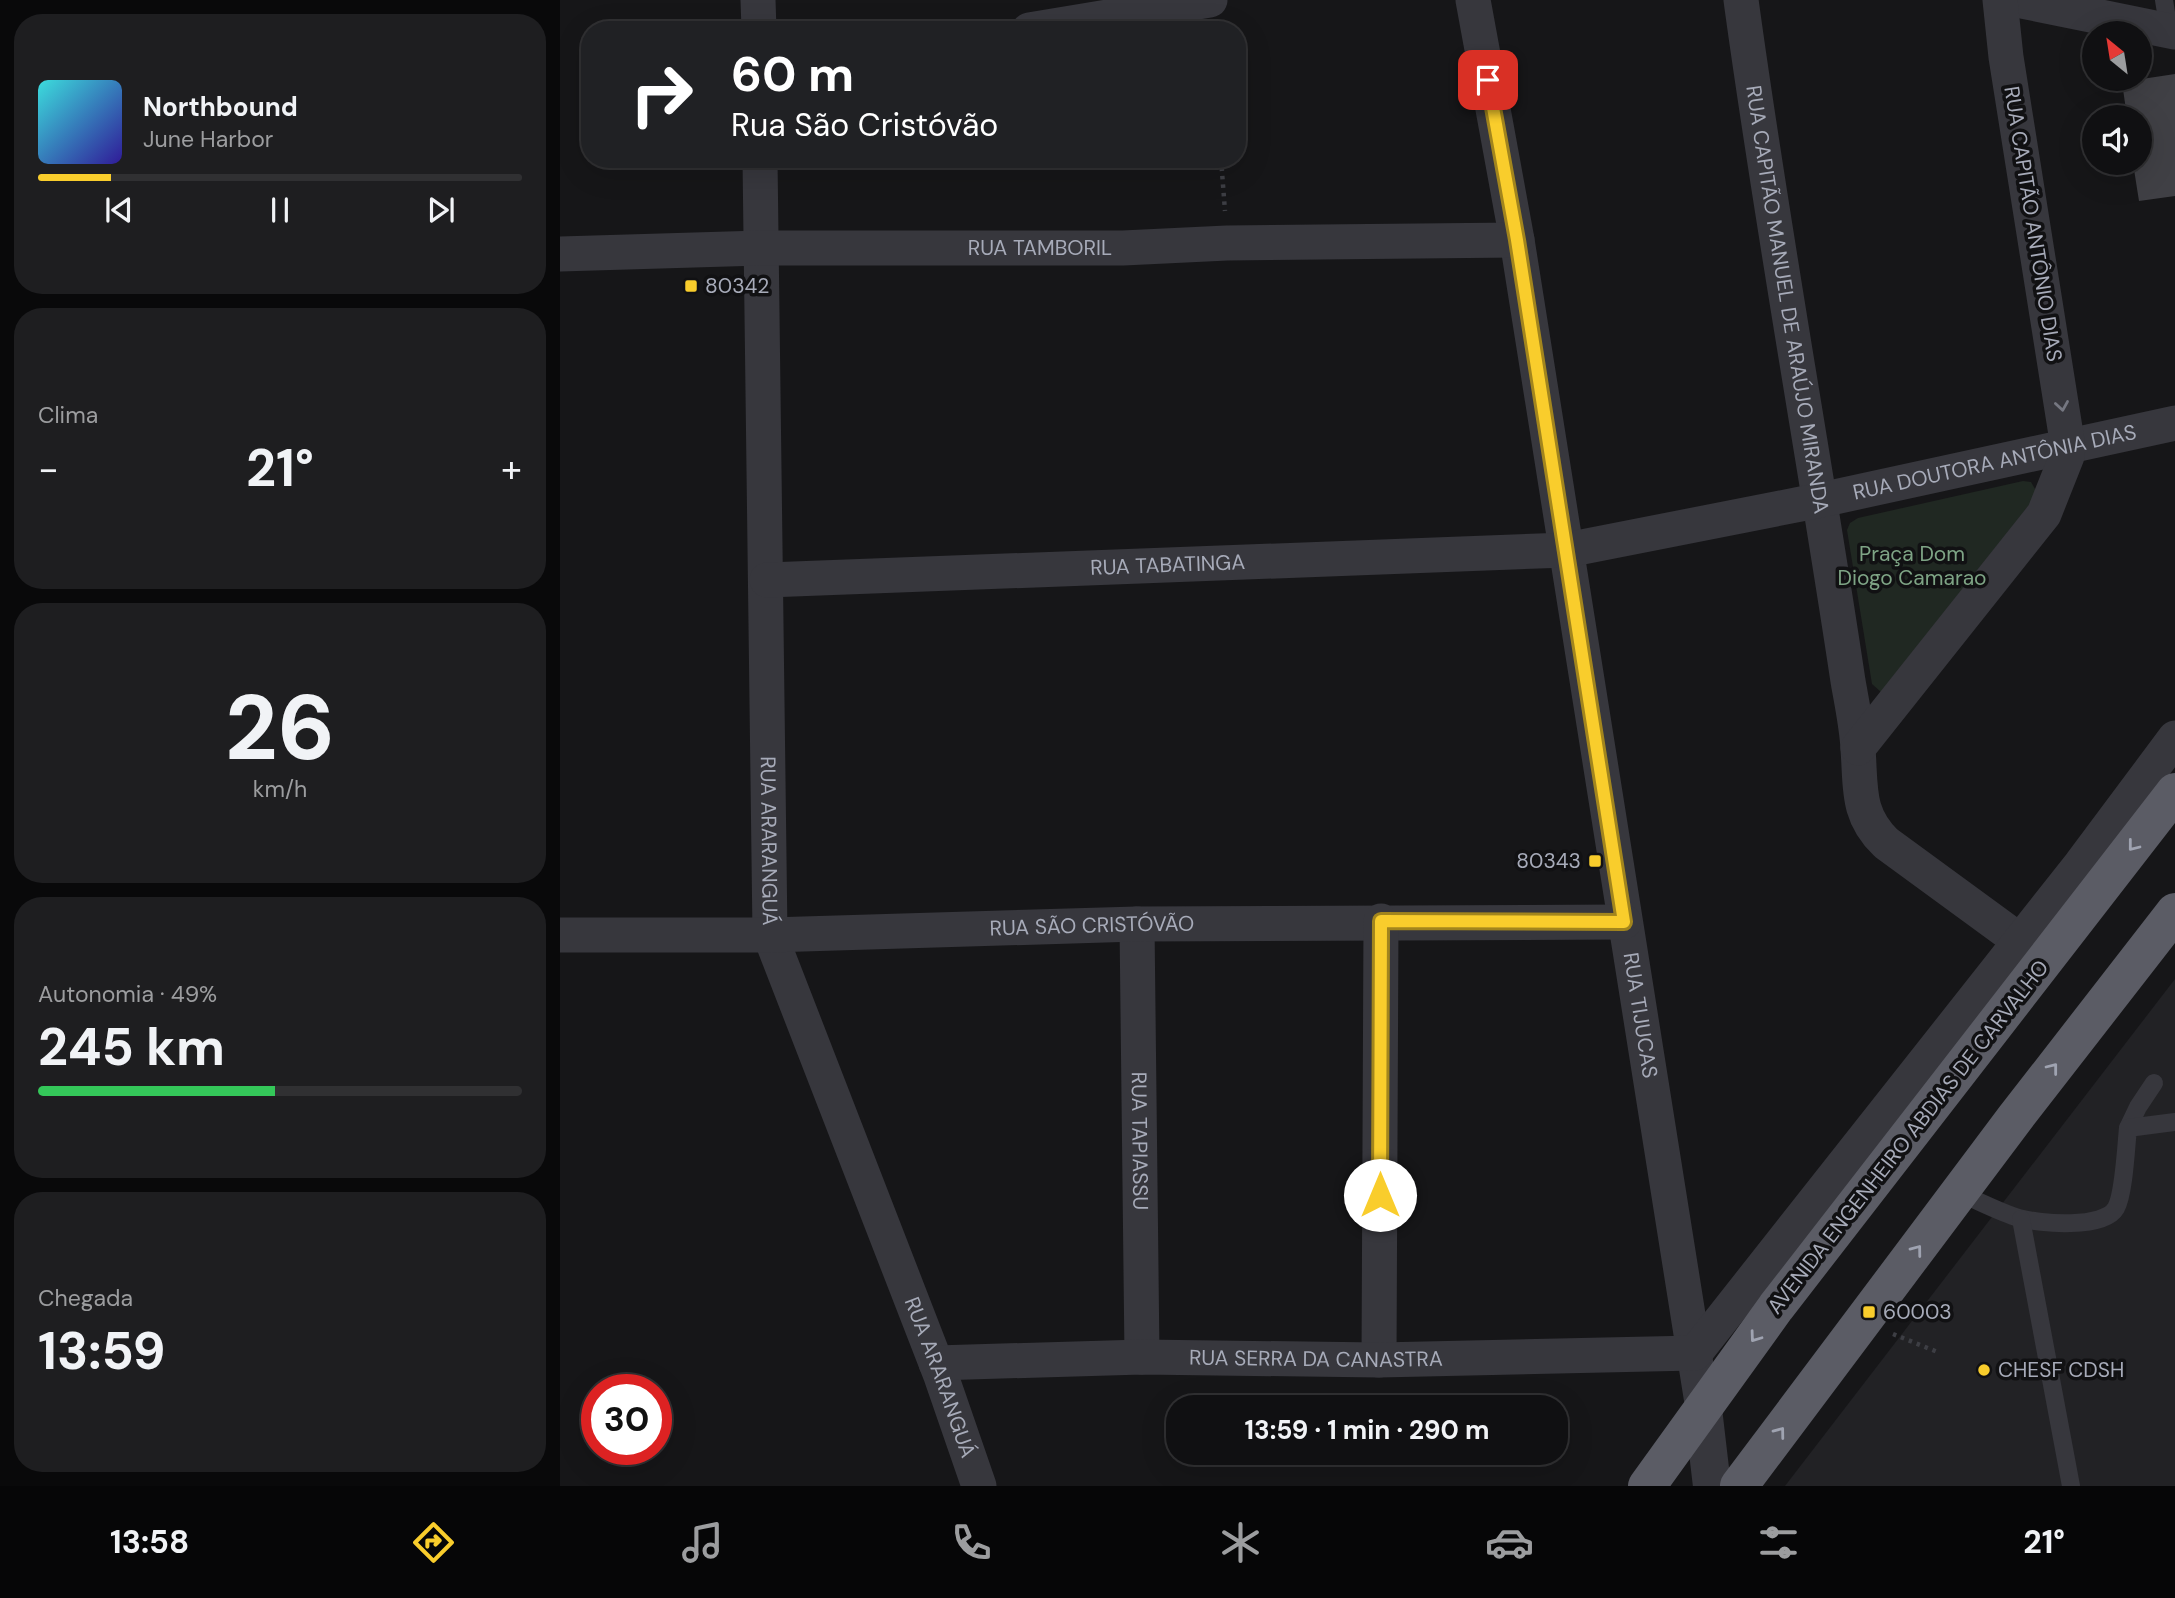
<!DOCTYPE html>
<html lang="pt">
<meta charset="utf-8">
<style>
:root{--surface:#101012;--page:#1e1e20;--text:#f1f3f6;--muted:#9c9d9f;--line:#303032;--accent:#f9cd2c}
body{margin:0;font-family:"DM Sans",sans-serif;background:var(--page);color:var(--text);height:100vh;display:flex;flex-direction:column;font-size:26px;white-space:nowrap}
*{box-sizing:border-box;margin:0}
p{font-size:23px;color:var(--muted)}
.icon{flex:none;width:38px;height:38px;fill:none;stroke:currentColor;stroke-width:2;stroke-linecap:round;stroke-linejoin:round}
.map{position:relative;flex:1;overflow:hidden}
.drawer{display:flex;flex-direction:column;gap:14px;padding:14px;background:#09090a;width:560px}
.drawer>*{flex:none}
.top-card{position:absolute;left:21px;top:21px;width:665px;height:147px;border-radius:28px;box-shadow:0 7px 28px #0002,0 0 0 2px var(--line);background:#202124;color:#fff;overflow:hidden}
.needle{width:46px;rotate:330deg}
.controls{position:absolute;left:1522px;top:21px;display:grid;gap:14px}
.controls a{display:grid;place-items:center;width:70px;height:70px;border-radius:50%;background:var(--surface);box-shadow:0 7px 28px #0002,0 0 0 2px var(--line);font-size:35px}
.speed{position:absolute;left:21px;top:1374px;display:flex;gap:14px;font-size:35px;font-weight:700;text-align:center}
.speed>*{display:grid;place-content:center;width:91px;height:91px;border-radius:50%;background:var(--surface);box-shadow:0 7px 28px #0002,0 0 0 2px var(--line);line-height:1}
.speed .limit{border:10px solid #d22;background:#fff;color:#111}
.pin{position:absolute;display:grid;place-items:center;width:60px;height:60px;color:#fff;margin:-30px;border-radius:14px;box-shadow:0 4px 10px #0006}
.me{position:absolute;width:77px;margin:-38px;rotate:0deg;stroke-linejoin:round;filter:drop-shadow(0 0 5px #0008)}
.turn{display:flex;align-items:center;gap:24px;height:147px;padding:0 35px;font-size:32px}
.turn .icon{width:91px;height:91px;stroke-width:2.5}
.turn b{display:block;font-size:49px;line-height:60px}
.big{font-size:52px;font-weight:700;line-height:1.1}
.drawer .widget{flex:1;display:flex;flex-direction:column;justify-content:center;gap:10px;min-width:0;padding:0 24px;border-radius:28px;background:var(--page)}
.drawer .dial{align-items:center;gap:0}
.dial b{font-size:91px;line-height:1}
.song{display:flex;align-items:center;gap:21px}
.cover{width:84px;height:84px;border-radius:10px;background:linear-gradient(135deg,hsl(180 70% 55%),hsl(250 70% 35%))}
.played{height:7px;border-radius:4px;background:linear-gradient(90deg,var(--accent) 15%,var(--line) 15%)}
.keys{display:flex;justify-content:space-around;direction:ltr}
.heat{display:flex;justify-content:space-between;align-items:center;font-size:38px;direction:ltr}
.charge{height:10px;border-radius:5px;background:linear-gradient(90deg,#34c759 49%,var(--line) 0)}
.trip{position:absolute;left:606px;top:1395px;width:402px;height:70px;border-radius:28px;background:var(--surface);box-shadow:0 7px 28px #0002,0 0 0 2px var(--line);font-weight:700;line-height:70px;text-align:center}
.tab-bar{display:flex;height:112px;justify-content:space-around;align-items:center;background:#060607;color:var(--muted)}
.tab-bar .icon{width:49px;height:49px}
.tab-bar .active{color:var(--accent)}
.tab-bar b{font-size:32px;color:var(--text)}
main{display:flex;flex:1;min-height:0}
.map>svg:first-child{display:block}
.built{fill:#222225}
.green{fill:#202822}
.building{fill:#404045}
.lines{fill:none;stroke-linecap:round;stroke-linejoin:round}
.path{stroke:#3d3e44;stroke-width:4.5;stroke-dasharray:3.5 5;stroke-linecap:butt}
.service{stroke:#37373d;stroke-width:18}
.minor{stroke:#37373d;stroke-width:35}
.tertiary{stroke:#37373d;stroke-width:38}
.trunk{stroke:#5b5c65;stroke-width:38}
.oneway{stroke:#757781}
.oneway2{stroke:#9fa3b1}
.route-casing{stroke:#a2851d;stroke-width:18}
.route{stroke:#f9cd2c;stroke-width:12}
.poi-dot{fill:#f9cd2c;stroke:#111113;stroke-width:2.5}
.labels{text-anchor:middle;dominant-baseline:central;stroke-width:7;stroke-linejoin:round;paint-order:stroke}
.street-label{font-size:21px;fill:#a7abb9;stroke:#111113}
.poi-label{font-size:21px;fill:#a7abb9;stroke:#111113;text-anchor:start}
.park-label{font-size:21px;fill:#7ea485;stroke:#111113}
</style>
<main>
<section class="drawer">
<div class="widget">
<div class="song"><i class="cover"></i><div><b>Northbound</b><p>June Harbor</p></div></div>
<div class="played"></div>
<div class="keys"><svg class="icon" aria-label="previous" viewBox="0 0 24 24"><path d="M18 5L8 12l10 7zM5 5v14"/></svg><svg class="icon" aria-label="pause" viewBox="0 0 24 24"><path d="M8 5v14M16 5v14"/></svg><svg class="icon" aria-label="next" viewBox="0 0 24 24"><path d="M6 5l10 7-10 7zM19 5v14"/></svg></div>
</div>
<div class="widget"><p>Clima</p>
<div class="heat"><a>−</a><b class="big">21°</b><a>+</a></div>
</div>
<div class="widget dial"><b>26</b><p>km/h</p></div>
<div class="widget"><p>Autonomia · 49%</p><b class="big">245 km</b><div class="charge"></div></div>
<div class="widget"><p>Chegada</p><b class="big">13:59</b></div>
</section>
<div class="map">
<svg width="1615" height="1486" viewBox="0 0 1615 1486">
<rect width="100%" height="100%" fill="#161618"/>
<!-- built -->
<path class="built" d="M1615,979V1486H1225Z"/>
<!-- green -->
<path class="green" d="M1463,481L1471,482L1478,494L1321,692L1312,684L1287,530L1290,523L1298,518Z"/>
<!-- building -->
<path class="building" d="M1615,74V196L1579,201L1573,163H1580V117H1567L1562,82Z"/>
<g class="lines">
<!-- path -->
<g class="path">
<path d="M661,159L665,211"/>
<path d="M1333,1334L1380,1353"/>
</g>
<!-- service -->
<g class="service">
<path d="M1604,0L1609,31"/>
<path d="M1568,1128L1578,1107L1594,1083"/>
<path d="M1399,1193C1419,1201 1439,1212 1459,1218C1480,1224 1544,1229 1556,1208C1564,1194 1566,1147 1568,1128L1615,1122"/>
<path d="M1461,1219L1511,1486"/>
</g>
<!-- minor -->
<g class="minor">
<path d="M198,0L199,30"/>
<path id="s1" d="M913,0L957,240L1143,1409"/>
<path id="s2" d="M1181,0C1212,228 1254,454 1288,681C1292,704 1297,727 1298,749C1301,787 1296,814 1326,843L1460,941"/>
<path d="M1457,0L1615,32"/>
<path d="M469,30L650,0"/>
<path id="s3" d="M200,159L210,935L381,1376L419,1486"/>
<path id="s4" d="M0,254L201,248H563L667,243L957,240"/>
<path id="s5" d="M207,580L1007,550L1261,500L1615,423"/>
<path d="M1298,748L1484,514L1507,456L1508,447L1446,57L1440,0"/>
<path id="s6" d="M577,924L582,1357"/>
<path id="s7" d="M0,935H210L577,924L1064,922"/>
<path d="M819,1360L821,921"/>
<path id="s8" d="M376,1363L582,1357L819,1360L1135,1353L1521,864L1615,738"/>
</g>
<!-- tertiary -->
<path class="tertiary" d="M1143,1409L1152,1486"/>
<!-- trunk -->
<g class="trunk">
<path d="M1087,1486L1216,1307L1615,792"/>
<path d="M1179,1486L1455,1118L1615,912"/>
</g>
</g>
<!-- one-way arrows -->
<defs><path id="oneway-chevron" d="M-2-3.5L2.5 0L-2 3.5" fill="none" stroke-width="1.6" stroke-linecap="round" stroke-linejoin="round" transform="scale(1.75)"/></defs>
<use class="oneway" href="#oneway-chevron" transform="translate(1502 406) rotate(81)"/>
<g class="oneway2">
<use href="#oneway-chevron" transform="translate(1573 846) rotate(128)"/>
<use href="#oneway-chevron" transform="translate(1493 1068) rotate(-52)"/>
<use href="#oneway-chevron" transform="translate(1357 1250) rotate(-53)"/>
<use href="#oneway-chevron" transform="translate(1195 1337) rotate(126)"/>
<use href="#oneway-chevron" transform="translate(1220 1432) rotate(-53)"/>
</g>
<g class="lines">
<defs>
<path id="route" d="M820,1195L821,921L1064,922L957,240L928,80"/>
</defs>
<!-- route casing -->
<use href="#route" class="route-casing"/>
<!-- route -->
<use href="#route" class="route"/>
</g>
<!-- markers -->
<g class="poi-dot">
<rect x="124" y="279" width="14" height="14" rx="3.5"/>
<rect x="1028" y="854" width="14" height="14" rx="3.5"/>
<rect x="1302" y="1305" width="14" height="14" rx="3.5"/>
<circle cx="1424" cy="1370" r="7"/>
</g>
<g class="labels">
<!-- street labels -->
<g class="street-label">
<text transform="translate(1473 224) rotate(81)">RUA CAPITÃO ANTÔNIO DIAS</text>
<text stroke="none"><textPath href="#s4" startOffset="480">RUA TAMBORIL</textPath></text>
<text stroke="none"><textPath href="#s2" startOffset="303">RUA CAPITÃO MANUEL DE ARAÚJO MIRANDA</textPath></text>
<text stroke="none"><textPath href="#s5" startOffset="1237">RUA DOUTORA ANTÔNIA DIAS</textPath></text>
<text stroke="none"><textPath href="#s5" startOffset="401">RUA TABATINGA</textPath></text>
<text stroke="none"><textPath href="#s3" startOffset="682">RUA ARARANGUÁ</textPath></text>
<text stroke="none"><textPath href="#s7" startOffset="532">RUA SÃO CRISTÓVÃO</textPath></text>
<text stroke="none"><textPath href="#s1" startOffset="1029">RUA TIJUCAS</textPath></text>
<text transform="translate(1348 1137) rotate(-52)">AVENIDA ENGENHEIRO ABDIAS DE CARVALHO</text>
<text stroke="none"><textPath href="#s6" startOffset="217">RUA TAPIASSU</textPath></text>
<text stroke="none"><textPath href="#s8" startOffset="380">RUA SERRA DA CANASTRA</textPath></text>
<text stroke="none"><textPath href="#s3" startOffset="1250">RUA ARARANGUÁ</textPath></text>
</g>
<!-- poi labels -->
<g class="poi-label">
<text x="145" y="286">80342</text>
<text x="1021" y="861" text-anchor="end">80343</text>
<text x="1323" y="1312">60003</text>
<text x="1438" y="1370">CHESF CDSH</text>
</g>
<!-- park labels -->
<g class="park-label">
<text x="1352" y="554">Praça Dom<tspan x="1352" dy="24">Diogo Camarao</tspan></text>
</g>
</g>
</svg>
<div class="controls">
<a><svg class="needle" viewBox="-14 -14 28 28"><path d="M0-13l5 13h-10z" fill="#e53935"/><path d="M0 13l5-13h-10z" fill="#9c9d9f"/></svg></a>
<a><svg class="icon" aria-label="sound" viewBox="0 0 24 24"><path d="M4 9h4l5-4v14l-5-4H4zM17 9q2 3 0 6"/></svg></a>
</div>
<div class="speed"><div class="limit">30</div></div>
<div class="pin" style="left:928px;top:80px;background:#d93025"><svg class="icon" aria-label="arrive" viewBox="0 0 24 24"><path d="M6 21V4h12l-3 4 3 4H6"/></svg></div>
<svg class="me" style="left:820px;top:1195px" viewBox="-20 -20 40 40"><circle r="19" fill="#fff"/><path d="M0-13L10 11 0 6-10 11z" fill="#f9cd2c"/></svg>
<div class="trip">13:59 · 1 min · 290 m</div>
<div class="top-card">
<div class="turn"><svg class="icon" aria-label="right" viewBox="0 0 24 24"><path d="M7 20v-9h11M14 6l5 5-5 5"/></svg><div><b>60 m</b>Rua São Cristóvão</div></div>
</div>
</div>
</main>
<nav class="tab-bar">
<b>13:58</b>
<svg class="icon active" aria-label="directions" viewBox="0 0 24 24"><path d="M12 3l9 9-9 9-9-9zM9 14v-3h6M13 9l2 2-2 2"/></svg>
<svg class="icon" aria-label="music" viewBox="0 0 24 24"><path d="M9 18V5l10-2v13"/><circle cx="6" cy="18" r="3"/><circle cx="16" cy="16" r="3"/></svg>
<svg class="icon" aria-label="phone" viewBox="0 0 24 24"><path d="M5 4h4l2 5-3 2q2 4 5 5l2-3 5 2v4C11 20 4 13 5 4z"/></svg>
<svg class="icon" aria-label="climate" viewBox="0 0 24 24"><path d="M12 3v18M4 7l16 10M4 17L20 7"/></svg>
<svg class="icon" aria-label="car" viewBox="0 0 24 24"><path d="M5 17H2v-5l4-1 3-4h7l3 4 3 1v5h-3M9 17h6M6 11h13"/><circle cx="7" cy="17" r="2"/><circle cx="17" cy="17" r="2"/></svg>
<svg class="icon" aria-label="filters" viewBox="0 0 24 24"><path d="M4 7h16M4 17h16"/><circle cx="9" cy="7" r="2"/><circle cx="15" cy="17" r="2"/></svg>
<b>21°</b>
</nav>
